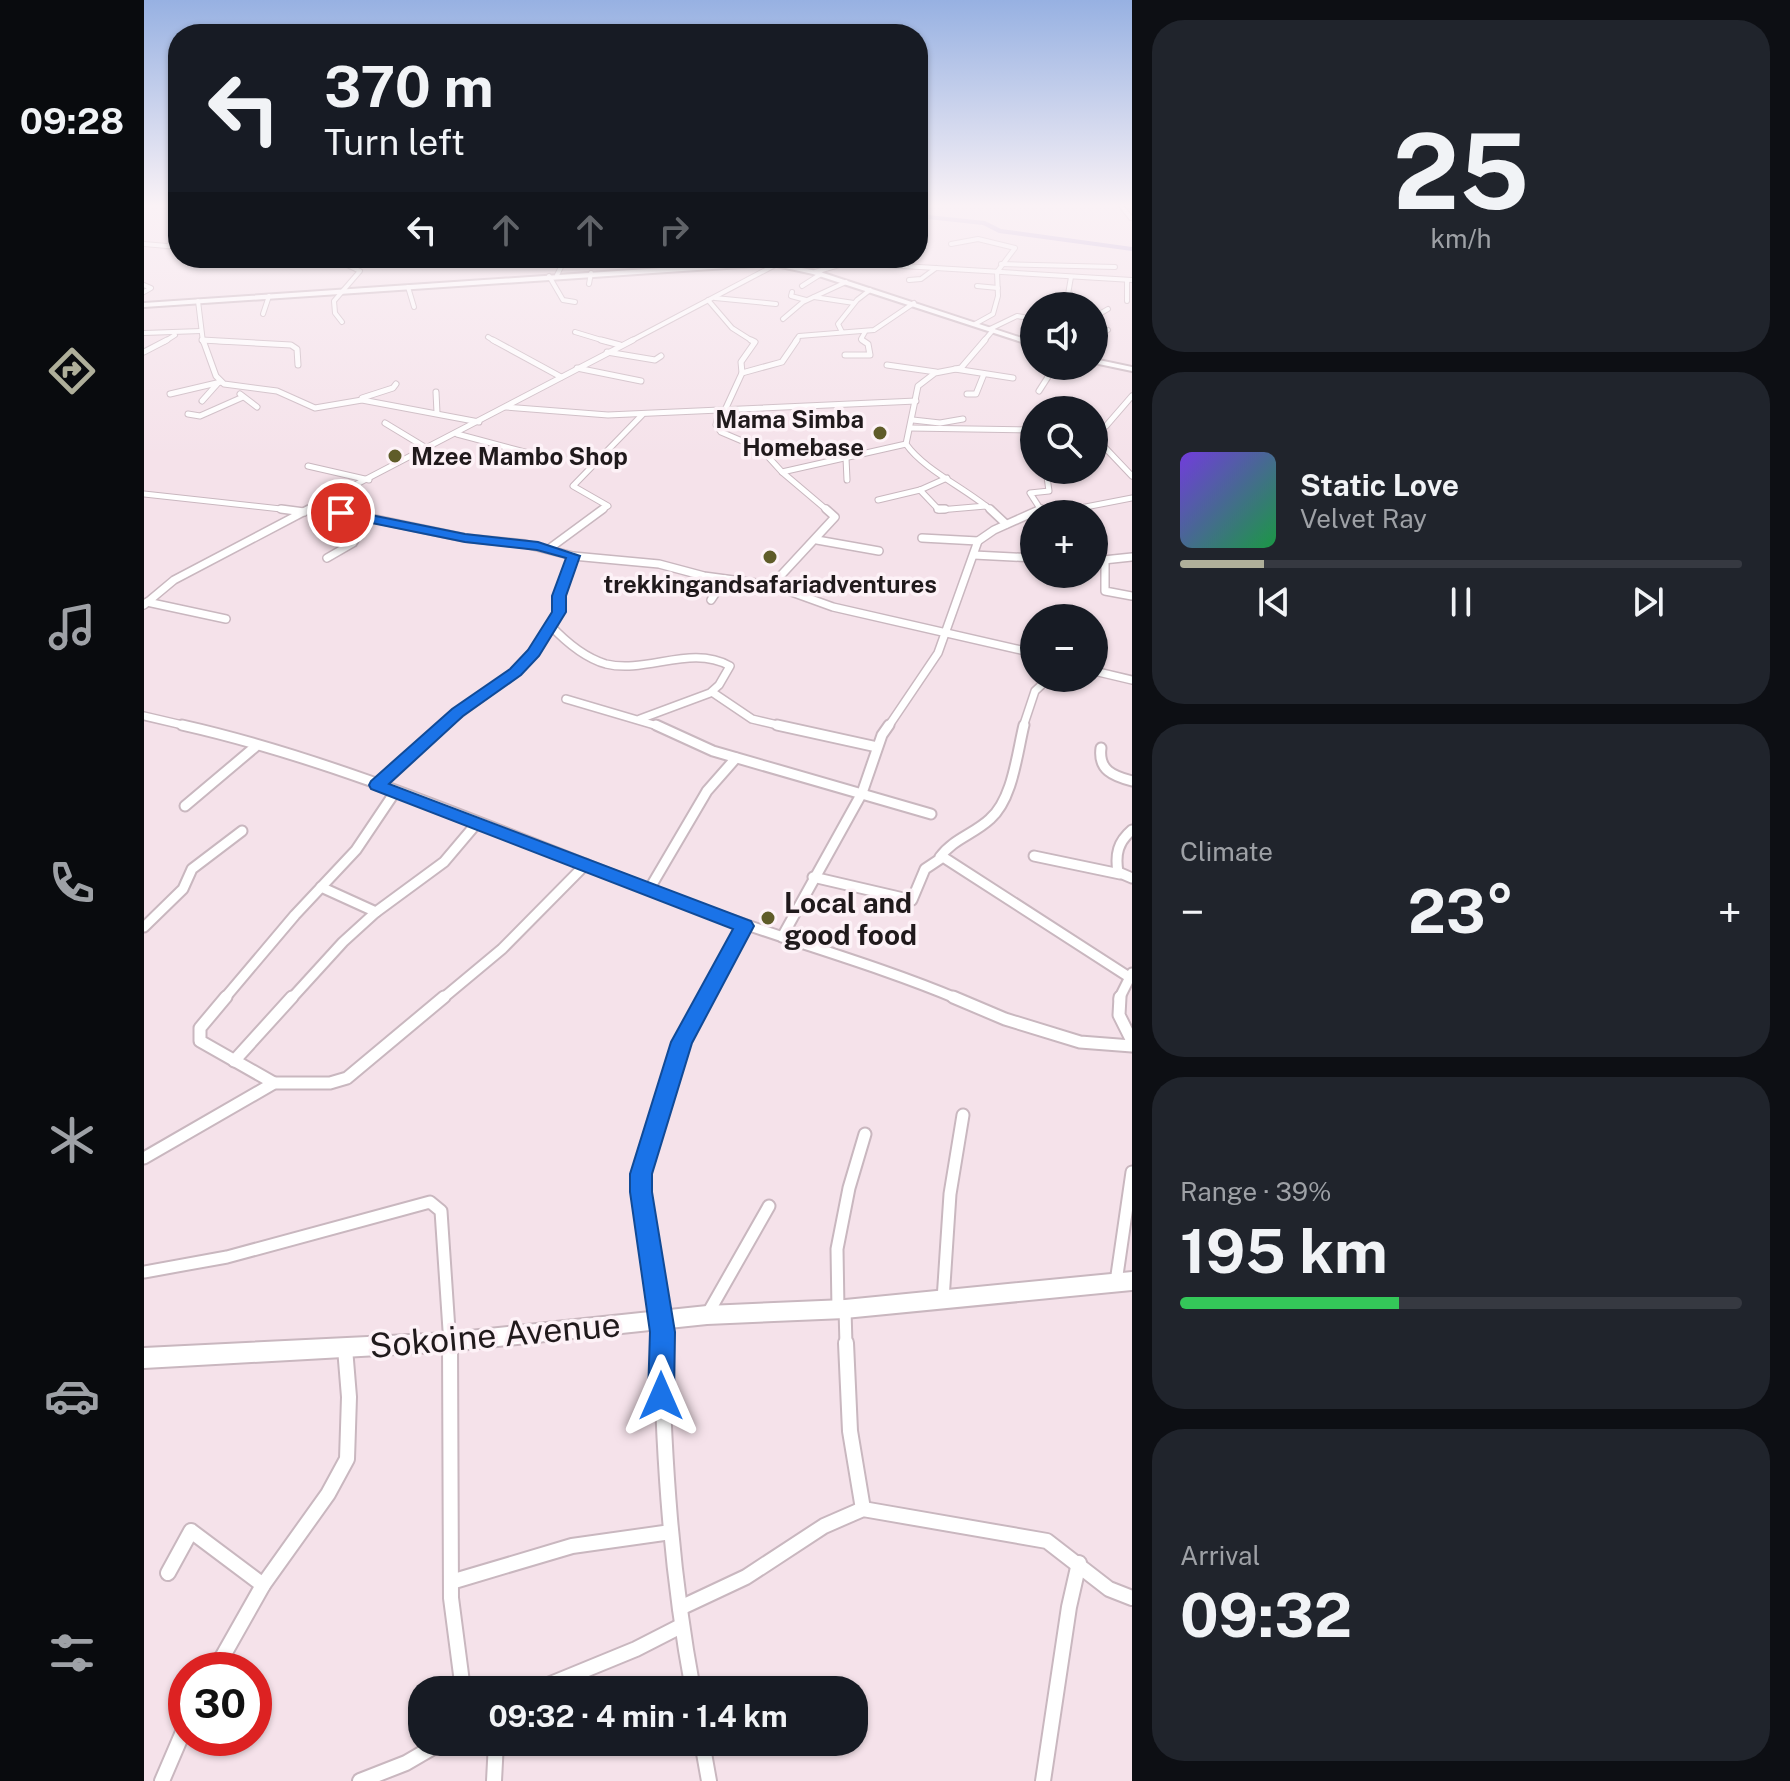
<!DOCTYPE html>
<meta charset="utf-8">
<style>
:root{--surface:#171b24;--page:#20242c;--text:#f1f3f6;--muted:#9ea1a6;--line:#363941;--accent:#afaf9a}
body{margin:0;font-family:"Public Sans",sans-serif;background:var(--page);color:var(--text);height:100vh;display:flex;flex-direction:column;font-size:30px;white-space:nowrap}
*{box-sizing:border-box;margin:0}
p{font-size:26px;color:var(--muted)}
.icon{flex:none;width:44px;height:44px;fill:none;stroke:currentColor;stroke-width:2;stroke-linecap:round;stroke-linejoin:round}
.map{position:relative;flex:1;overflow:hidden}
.drawer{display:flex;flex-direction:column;gap:20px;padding:20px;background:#0d0f14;width:658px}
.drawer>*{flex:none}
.top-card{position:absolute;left:24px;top:24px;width:760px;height:244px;border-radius:32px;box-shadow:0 2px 6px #0004;background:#171b24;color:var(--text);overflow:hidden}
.tools{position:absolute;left:876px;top:292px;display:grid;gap:16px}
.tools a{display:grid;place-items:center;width:88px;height:88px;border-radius:50%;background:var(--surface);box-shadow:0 2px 6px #0004;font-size:40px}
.speed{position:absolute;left:24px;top:1652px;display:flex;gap:16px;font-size:40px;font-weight:700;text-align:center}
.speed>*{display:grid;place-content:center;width:104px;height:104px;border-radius:50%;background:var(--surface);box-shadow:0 2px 6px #0004;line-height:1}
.speed .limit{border:12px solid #d22;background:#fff;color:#111}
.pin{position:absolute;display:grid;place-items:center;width:68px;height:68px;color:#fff;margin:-34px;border:4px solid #fff;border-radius:50%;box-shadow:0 2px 8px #0007}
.me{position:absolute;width:88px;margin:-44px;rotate:0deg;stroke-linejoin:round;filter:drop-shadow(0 0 6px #0008)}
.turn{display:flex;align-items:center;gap:28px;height:168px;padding:0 24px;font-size:36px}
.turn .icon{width:104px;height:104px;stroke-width:2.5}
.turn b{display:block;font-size:56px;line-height:68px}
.lanes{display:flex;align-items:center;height:76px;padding:0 24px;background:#0003;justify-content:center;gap:40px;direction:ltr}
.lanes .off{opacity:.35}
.big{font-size:60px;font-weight:700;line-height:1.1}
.drawer .card{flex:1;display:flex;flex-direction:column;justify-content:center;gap:12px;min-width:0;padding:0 28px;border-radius:32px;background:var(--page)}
.drawer .dial{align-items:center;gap:0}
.dial b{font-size:104px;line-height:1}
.song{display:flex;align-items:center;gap:24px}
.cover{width:96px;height:96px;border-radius:12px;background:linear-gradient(135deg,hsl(260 70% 55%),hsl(140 70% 35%))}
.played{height:8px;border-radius:4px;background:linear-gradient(90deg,var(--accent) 15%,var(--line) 15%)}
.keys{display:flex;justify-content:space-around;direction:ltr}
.heat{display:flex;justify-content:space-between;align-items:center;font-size:44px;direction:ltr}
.charge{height:12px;border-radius:6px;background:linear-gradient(90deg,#34c759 39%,var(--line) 0)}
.trip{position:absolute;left:264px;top:1676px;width:460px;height:80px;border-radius:32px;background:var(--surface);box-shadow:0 2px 6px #0004;font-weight:700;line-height:80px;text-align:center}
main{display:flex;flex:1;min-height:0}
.menu{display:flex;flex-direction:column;width:144px;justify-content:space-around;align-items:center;background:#090b0e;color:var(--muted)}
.menu .icon{width:56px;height:56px}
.menu .on{color:var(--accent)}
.menu b{font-size:36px;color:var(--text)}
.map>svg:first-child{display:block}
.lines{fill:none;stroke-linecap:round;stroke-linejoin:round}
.river{fill:#beadd8;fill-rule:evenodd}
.street-far5-casing{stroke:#c9b7bf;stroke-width:6}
.street-far4-casing{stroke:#c9b7bf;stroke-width:7}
.street-far3-casing{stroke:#c9b7bf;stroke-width:10}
.street-far2-casing{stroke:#c9b7bf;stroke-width:13}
.street-far1-casing{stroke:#c9b7bf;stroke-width:15}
.street-casing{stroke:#c9b7bf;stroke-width:18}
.secondary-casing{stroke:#c9b7bf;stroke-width:4}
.street-far5{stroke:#fff;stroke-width:4}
.street-far4{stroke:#fff;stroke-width:5}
.street-far3{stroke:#fff;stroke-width:7}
.street-far2{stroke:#fff;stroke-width:9}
.street-far1{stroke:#fff;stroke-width:11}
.street{stroke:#fff;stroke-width:14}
.secondary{fill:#fff;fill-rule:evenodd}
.route{fill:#1a73e8;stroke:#114b97;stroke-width:2}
.poi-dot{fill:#5f5c29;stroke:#fdf2f7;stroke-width:3}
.labels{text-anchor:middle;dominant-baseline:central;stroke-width:7;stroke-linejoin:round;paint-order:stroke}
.far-poi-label{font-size:24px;font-weight:bold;fill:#201a1c;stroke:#fdf2f7;text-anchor:end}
.poi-label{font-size:28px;font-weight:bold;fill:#201a1c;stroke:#fdf2f7;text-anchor:start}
.near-street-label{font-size:34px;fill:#201a1c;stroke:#fdf2f7}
</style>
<main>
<nav class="menu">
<b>09:28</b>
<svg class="icon on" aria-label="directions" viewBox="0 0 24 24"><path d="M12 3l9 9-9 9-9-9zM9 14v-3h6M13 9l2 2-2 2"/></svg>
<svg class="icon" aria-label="music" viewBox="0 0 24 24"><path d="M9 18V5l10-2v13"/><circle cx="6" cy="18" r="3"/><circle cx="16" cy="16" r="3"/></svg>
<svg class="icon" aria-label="phone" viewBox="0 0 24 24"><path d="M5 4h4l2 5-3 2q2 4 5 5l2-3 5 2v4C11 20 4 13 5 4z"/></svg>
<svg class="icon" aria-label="climate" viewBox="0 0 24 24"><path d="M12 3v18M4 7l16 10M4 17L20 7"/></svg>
<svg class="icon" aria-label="car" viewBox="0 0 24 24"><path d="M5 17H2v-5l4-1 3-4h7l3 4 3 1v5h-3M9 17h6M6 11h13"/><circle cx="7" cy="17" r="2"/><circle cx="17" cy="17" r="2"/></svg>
<svg class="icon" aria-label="filters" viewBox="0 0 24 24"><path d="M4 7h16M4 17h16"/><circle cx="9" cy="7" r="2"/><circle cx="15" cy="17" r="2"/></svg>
</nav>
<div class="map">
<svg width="988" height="1781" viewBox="0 0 988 1781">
<rect width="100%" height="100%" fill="#f5e2ea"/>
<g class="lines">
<!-- river -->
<path class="river" d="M774,214L841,221L857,229L988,247V251L855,233L839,225L774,218Z"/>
<defs>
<g id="street-far5">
<path d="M978,207L987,218"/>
<path d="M774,208L778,207"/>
<path d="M0,244L34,247"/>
<path d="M807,244L834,239L871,248L853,272L854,296L849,314L831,324"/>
<path d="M197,258L201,264L216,271L190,301L191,313L198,322"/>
<path d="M857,264L971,267"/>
<path d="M645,266L662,258"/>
<path d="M671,272L695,265L726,264L988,280"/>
<path d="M413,275L421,259"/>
<path d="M405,276L419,300L431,302"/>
<path d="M765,280L777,279L792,268"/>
<path d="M983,280V301"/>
<path d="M445,284L447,273"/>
<path d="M0,285L7,288L0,292"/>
<path d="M658,286L677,274"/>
<path d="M833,286L854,288"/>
<path d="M264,287L270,307"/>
<path d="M648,292L647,296L662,300"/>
<path d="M670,297L710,303"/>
<path d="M571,298L632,304"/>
<path d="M564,300L588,328L610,342"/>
<path d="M923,300L927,277"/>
<path d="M54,301L59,342"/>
<path d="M119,314L125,296"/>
<path d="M950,317L964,309"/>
<path d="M639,319L659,302L702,282"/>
<path d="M846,329L873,316L890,319"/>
<path d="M431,332L464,342"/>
<path d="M698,332L694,324L713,300L726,290"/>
<path d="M0,333L57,331"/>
<path d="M344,337L352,342"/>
<path d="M950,338L964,330"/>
<path d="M58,340L87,342"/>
<path d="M20,342L31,335"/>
<path d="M485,342L633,264"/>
<path d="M651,342L655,336L730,330L770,303"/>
<path d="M721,342L717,339L721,332"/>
<path d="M839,342L849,330"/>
</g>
<g id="street-far4">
<path d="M58,340L147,345L153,349L154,365"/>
<path d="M59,340L72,376L80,384L133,391L171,408L218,400L335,422"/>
<path d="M349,340L417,377"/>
<path d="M457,340L476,345"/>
<path d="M841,340L817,368L791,373L774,386L762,444C780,470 823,489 848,511"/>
<path d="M0,352L23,340"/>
<path d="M463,352L511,360L517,356"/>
<path d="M701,355H726L724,344L718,340"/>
<path d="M743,365L792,372"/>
<path d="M433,368L497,381"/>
<path d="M811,369L869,378"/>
<path d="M598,373L597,362L611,342L607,340"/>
<path d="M895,391L911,366"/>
<path d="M292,392L293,413"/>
<path d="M26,394L77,382"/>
<path d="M96,394L113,407"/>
<path d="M823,394H832L840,374"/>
<path d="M218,398L249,388L252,384"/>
<path d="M58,401L74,383"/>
<path d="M362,407L464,415L772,401"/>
<path d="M575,410L572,425L577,432L617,449L638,472L684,511"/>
<path d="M581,410L598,373L638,362L653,340"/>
<path d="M44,414L56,416L99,397"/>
<path d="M769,420L796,423L819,419"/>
<path d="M241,423L284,449"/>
<path d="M766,428L890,430"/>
<path d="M950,431L962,426L988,396"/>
<path d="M313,434L392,455"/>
<path d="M950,436L988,476"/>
<path d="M702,458L703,480"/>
<path d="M164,466L225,480"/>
<path d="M638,472L762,444"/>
<path d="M776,490L795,510L842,506"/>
<path d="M0,494L155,511"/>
<path d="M734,500L776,490L803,478"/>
<path d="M171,507L193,511"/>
<path d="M161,511L489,340"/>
<path d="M456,511L464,506L429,486L498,415"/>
<path d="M894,511L897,510L886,493L905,491L903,477L906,470"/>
<path d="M921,511L988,498"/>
</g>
<g id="street-far3">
<path d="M137,509L160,512"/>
<path d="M183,509L321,538L381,544L429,556L515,564L560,576L628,585L689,607L890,653"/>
<path d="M794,509H801"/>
<path d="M846,509L862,524"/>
<path d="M908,514L931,509"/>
<path d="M778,538L834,541"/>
<path d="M673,540L735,551"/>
<path d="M406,548L459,509"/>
<path d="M830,555L890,558"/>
<path d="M183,558L209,543L224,519"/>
<path d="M961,560V591L988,596"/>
<path d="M950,561L988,557"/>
<path d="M628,585L691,517L682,509"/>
<path d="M567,600L581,579"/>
<path d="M3,602L82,619"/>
<path d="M0,605L30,580L165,509"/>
<path d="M406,625C421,641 441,658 462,664C503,674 547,644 586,666L575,685L566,693L496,719"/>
<path d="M950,671L988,680"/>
<path d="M568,692L608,719L642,727"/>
<path d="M422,699L517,727"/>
<path d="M0,716L47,727"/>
<path d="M298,727L372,672L390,653L415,612V596L429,556"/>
<path d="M744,727L794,653L834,541L850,530L897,509"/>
<path d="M879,727L891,691L905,678"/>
</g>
<g id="street-far2">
<path d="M38,725C203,762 370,838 528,898C622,935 721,960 814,999"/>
<path d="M512,725L569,751L787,814"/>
<path d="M633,725L733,747"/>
<path d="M957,748C954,770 969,776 988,781"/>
<path d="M233,785L300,725"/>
<path d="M41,806L111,747"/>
<path d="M988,830C974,842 971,854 974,872L988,878"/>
<path d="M890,856L976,874"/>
<path d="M796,857C809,839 830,834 846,819C869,799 873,753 880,725"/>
<path d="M669,877L768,900L781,869L799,857L985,977"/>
<path d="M177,887L232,912"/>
<path d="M506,888L563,791L592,758"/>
<path d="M0,927L39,889L48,869L98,831"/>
<path d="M638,937L718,793L738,735L745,725"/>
<path d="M80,999L151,915L212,850L251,792"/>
<path d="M147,999L199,942L232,912L300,862L333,823"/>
<path d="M298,999L358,949L442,864"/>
<path d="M561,999L600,926"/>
<path d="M975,999L988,973"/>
</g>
<g id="street-far1">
<path d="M82,997L56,1028V1041L130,1083"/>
<path d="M809,997L861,1019L936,1042L988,1046"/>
<path d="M976,997L975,1015L988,1041"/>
<path d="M90,1061L148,997"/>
<path d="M0,1158L130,1083H186L203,1078L300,997"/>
<path d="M0,1272L83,1257L286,1202L297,1211L306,1345"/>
<path d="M972,1282L988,1172"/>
<path d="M799,1300L806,1194L819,1115"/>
<path d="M694,1309L693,1249L705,1188L721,1134"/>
<path d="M701,1309L702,1345"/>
<path d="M563,1315L625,1206"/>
<path d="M517,1345V1320L497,1192V1174L538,1042L562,997"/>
</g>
<g id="street">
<path d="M306,1343L307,1598L319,1690"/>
<path d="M517,1343C520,1462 527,1573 549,1690"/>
<path d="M702,1343L706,1431L719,1509"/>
<path d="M24,1573L47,1531L119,1585"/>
<path d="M307,1582L428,1546L527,1532"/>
<path d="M536,1608L602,1577L680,1526L719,1509L903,1541L965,1589L988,1598"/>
<path d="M71,1670L119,1585L184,1494L203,1459L205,1397L201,1348"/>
<path d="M392,1690L492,1649L537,1626"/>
<path d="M558,1742L565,1781"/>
<path d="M18,1781L42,1725"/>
<path d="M216,1781L262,1763L298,1742"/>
<path d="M350,1781L352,1742"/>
<path d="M899,1781L925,1607L935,1563"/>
</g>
<g id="secondary">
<path d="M621,261L673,271L890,342V346L669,274L628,265L0,307V303Z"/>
<path d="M950,359L988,367V371L950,363Z"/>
<path d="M988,1272V1290L701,1318L563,1324L306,1351L0,1368V1348L306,1333L563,1306L701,1300Z"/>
</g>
</defs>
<!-- street-far5 casing -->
<use href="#street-far5" class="street-far5-casing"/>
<!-- street-far4 casing -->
<use href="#street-far4" class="street-far4-casing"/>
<!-- street-far3 casing -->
<use href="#street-far3" class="street-far3-casing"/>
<!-- street-far2 casing -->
<use href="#street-far2" class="street-far2-casing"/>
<!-- street-far1 casing -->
<use href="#street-far1" class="street-far1-casing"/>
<!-- street casing -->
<use href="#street" class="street-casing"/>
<!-- secondary casing -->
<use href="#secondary" class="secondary-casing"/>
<!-- street-far5 -->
<use href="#street-far5" class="street-far5"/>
<!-- street-far4 -->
<use href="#street-far4" class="street-far4"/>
<!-- street-far3 -->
<use href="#street-far3" class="street-far3"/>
<!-- street-far2 -->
<use href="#street-far2" class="street-far2"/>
<!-- street-far1 -->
<use href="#street-far1" class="street-far1"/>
<!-- street -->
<use href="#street" class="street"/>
<!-- secondary -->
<use href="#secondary" class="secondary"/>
</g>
<!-- sky -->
<linearGradient id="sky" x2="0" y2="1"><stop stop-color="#97b1e2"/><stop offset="0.45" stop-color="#faf2f6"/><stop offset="1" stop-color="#faf2f6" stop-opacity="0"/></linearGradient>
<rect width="988" height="456" fill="url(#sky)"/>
<!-- route -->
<path class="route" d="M197,509L321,534L394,542L436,556L422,596V612L395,656L377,675L319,716L245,784L607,921L610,926L548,1043L508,1174V1192L531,1332L530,1396L527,1405L517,1409L508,1405L504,1396L506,1332L486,1192V1174L527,1042L589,929L227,789L225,785L227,781L308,709L366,669L384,650L408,612V596L422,558L393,550L321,542L193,516V510Z"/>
<!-- markers -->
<g class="poi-dot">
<circle cx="736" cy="433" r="8"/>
<circle cx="251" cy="456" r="8"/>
<circle cx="626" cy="557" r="8"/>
<circle cx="624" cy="918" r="8"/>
</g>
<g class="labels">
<!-- far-poi labels -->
<g class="far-poi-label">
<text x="720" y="419">Mama Simba<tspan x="720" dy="28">Homebase</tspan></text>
<text x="267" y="456" text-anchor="start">Mzee Mambo Shop</text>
<text x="626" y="584" text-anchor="middle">trekkingandsafariadventures</text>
</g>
<!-- poi labels -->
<g class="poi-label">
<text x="640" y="902">Local and<tspan x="640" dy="32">good food</tspan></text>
</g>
<!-- near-street labels -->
<g class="near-street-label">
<text transform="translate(351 1335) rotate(-5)">Sokoine Avenue</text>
</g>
</g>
</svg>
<div class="tools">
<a><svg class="icon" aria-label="sound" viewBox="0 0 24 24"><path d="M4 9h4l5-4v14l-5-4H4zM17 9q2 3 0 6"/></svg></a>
<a><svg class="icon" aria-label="search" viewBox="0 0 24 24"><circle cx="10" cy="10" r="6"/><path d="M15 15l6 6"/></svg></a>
<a>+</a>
<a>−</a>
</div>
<div class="speed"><div class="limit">30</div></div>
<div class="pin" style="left:197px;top:513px;background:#d93025"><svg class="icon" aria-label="arrive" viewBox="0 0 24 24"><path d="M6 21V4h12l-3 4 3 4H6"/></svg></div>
<svg class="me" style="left:517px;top:1396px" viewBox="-20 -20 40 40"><path d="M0-17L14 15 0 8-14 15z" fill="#1a73e8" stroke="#fff" stroke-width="4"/></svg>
<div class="trip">09:32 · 4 min · 1.4 km</div>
<div class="top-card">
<div class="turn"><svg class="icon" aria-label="left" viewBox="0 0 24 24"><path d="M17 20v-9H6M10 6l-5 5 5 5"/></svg><div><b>370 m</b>Turn left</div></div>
<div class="lanes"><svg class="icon" aria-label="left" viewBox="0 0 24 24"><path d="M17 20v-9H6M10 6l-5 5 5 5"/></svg><svg class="icon off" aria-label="ahead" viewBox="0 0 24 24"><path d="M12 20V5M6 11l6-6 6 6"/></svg><svg class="icon off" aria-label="ahead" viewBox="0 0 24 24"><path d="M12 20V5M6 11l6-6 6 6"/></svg><svg class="icon off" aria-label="right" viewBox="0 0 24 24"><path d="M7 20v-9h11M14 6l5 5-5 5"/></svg></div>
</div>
</div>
<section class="drawer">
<div class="card dial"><b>25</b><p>km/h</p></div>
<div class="card">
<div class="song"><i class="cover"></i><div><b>Static Love</b><p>Velvet Ray</p></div></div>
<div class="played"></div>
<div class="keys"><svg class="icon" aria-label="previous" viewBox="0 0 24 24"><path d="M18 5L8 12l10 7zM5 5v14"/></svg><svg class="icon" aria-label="pause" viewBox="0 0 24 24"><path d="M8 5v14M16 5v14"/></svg><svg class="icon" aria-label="next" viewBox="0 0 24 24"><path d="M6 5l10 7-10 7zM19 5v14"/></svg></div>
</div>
<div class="card"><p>Climate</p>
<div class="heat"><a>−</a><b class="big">23°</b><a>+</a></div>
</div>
<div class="card"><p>Range · 39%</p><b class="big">195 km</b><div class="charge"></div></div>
<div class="card"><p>Arrival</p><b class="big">09:32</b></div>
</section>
</main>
